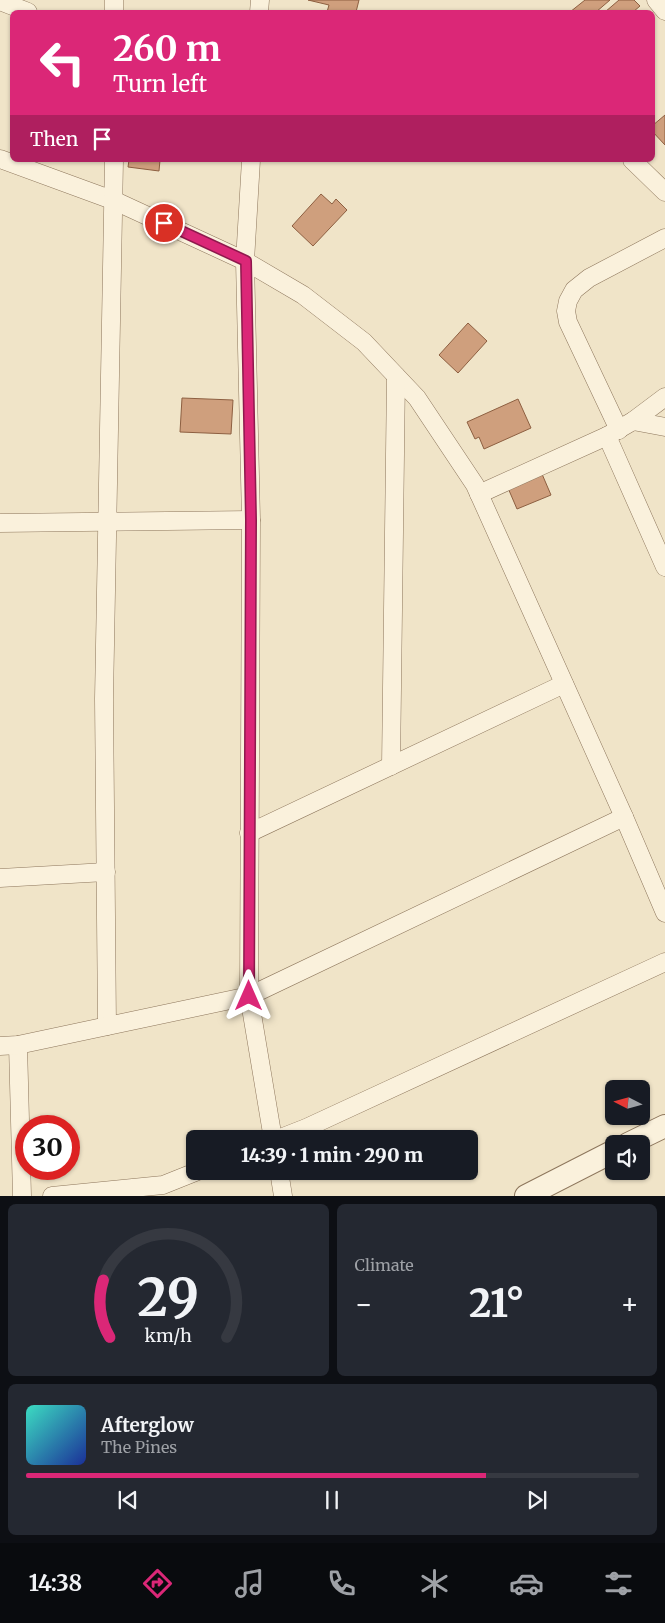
<!DOCTYPE html>
<meta charset="utf-8">
<style>
:root{--surface:#171b24;--page:#242831;--text:#f1f3f6;--muted:#9ea1a6;--line:#363941;--accent:#db2777}
body{margin:0;font-family:Merriweather,serif;background:var(--page);color:var(--text);height:100vh;display:flex;flex-direction:column;font-size:19px;white-space:nowrap}
*{box-sizing:border-box;margin:0}
p{font-size:16px;color:var(--muted)}
.icon{flex:none;width:28px;height:28px;fill:none;stroke:currentColor;stroke-width:2;stroke-linecap:round;stroke-linejoin:round}
.map{position:relative;height:1196px;overflow:hidden}
.side{display:flex;flex-direction:column;gap:8px;padding:8px;background:#0d0f14;flex:1}
.side>*{flex:none}
.hud{position:absolute;left:10px;top:10px;width:645px;height:152px;border-radius:8px;box-shadow:0 1px 4px #0004;background:#db2777;color:#fff;overflow:hidden}
.needle{width:32px;rotate:276deg}
.controls{position:absolute;left:605px;top:1080px;display:grid;gap:10px}
.controls a{display:grid;place-items:center;width:45px;height:45px;border-radius:8px;background:var(--surface);box-shadow:0 1px 4px #0004;font-size:25px}
.speed{position:absolute;left:15px;top:1115px;display:flex;gap:10px;font-size:25px;font-weight:700;text-align:center}
.speed>*{display:grid;place-content:center;width:65px;height:65px;border-radius:50%;background:var(--surface);box-shadow:0 1px 4px #0004;line-height:1}
.speed .limit{border:8px solid #d22;background:#fff;color:#111}
.pin{position:absolute;display:grid;place-items:center;width:42px;height:42px;color:#fff;margin:-21px;border:2px solid #fff;border-radius:50%;box-shadow:0 1px 5px #0007}
.me{position:absolute;width:55px;margin:-28px;rotate:0deg;stroke-linejoin:round;filter:drop-shadow(0 0 4px #0008)}
.turn{display:flex;align-items:center;gap:18px;height:105px;padding:0 20px;font-size:22px}
.turn .icon{width:65px;height:65px;stroke-width:2.5}
.turn b{display:block;font-size:35px;line-height:42px}
.then{display:flex;align-items:center;height:48px;padding:0 20px;background:#0003;gap:10px;font-size:19px}
.big{font-size:38px;font-weight:800;line-height:1.1}
.side .widget{flex:1;display:flex;flex-direction:column;justify-content:center;gap:8px;min-width:0;padding:0 18px;border-radius:8px;background:var(--page)}
.side .dial{align-items:center;gap:0}
.dial svg{height:130px;overflow:visible;fill:none;stroke:var(--line);stroke-width:7;stroke-linecap:round;text-anchor:middle}
.dial text{fill:var(--text);stroke:none}
.song{display:flex;align-items:center;gap:15px}
.cover{width:60px;height:60px;border-radius:8px;background:linear-gradient(135deg,hsl(170 70% 55%),hsl(230 70% 35%))}
.played{height:5px;border-radius:2px;background:linear-gradient(90deg,var(--accent) 75%,var(--line) 75%)}
.keys{display:flex;justify-content:space-around;direction:ltr}
.heat{display:flex;justify-content:space-between;align-items:center;font-size:28px;direction:ltr}
.side .tiles{flex:1;display:grid;gap:8px;grid-template-columns:1fr 1fr}
.widget:last-child{grid-column:span 2}
.trip{position:absolute;left:186px;top:1130px;width:292px;height:50px;border-radius:8px;background:var(--surface);box-shadow:0 1px 4px #0004;font-weight:800;line-height:50px;text-align:center}
.tab-bar{display:flex;height:80px;justify-content:space-around;align-items:center;background:#090b0e;color:var(--muted)}
.tab-bar .icon{width:35px;height:35px}
.tab-bar .active{color:var(--accent)}
.tab-bar b{font-size:22px;color:var(--text)}
.map>svg:first-child{display:block}
.building{fill:#cf9f7d;stroke:#8d5f41}
.lines{fill:none;stroke-linecap:round;stroke-linejoin:round}
.minor-casing{stroke:#8d765c;stroke-width:19}
.tertiary-casing{stroke:#8d765c;stroke-width:24}
.minor{stroke:#faf1dc;stroke-width:18}
.tertiary{stroke:#faf1dc;stroke-width:22}
.route-casing{stroke:#8e194d;stroke-width:12}
.route{stroke:#db2777;stroke-width:9}
</style>
<div class="map">
<svg width="665" height="1196" viewBox="0 0 665 1196">
<rect width="100%" height="100%" fill="#f0e4c8"/>
<!-- building -->
<g class="building">
<path d="M308,0H359L356,12H327L329,5Z"/>
<path d="M585,0H610L596,12H570Z"/>
<path d="M619,0H634L640,6L633,12H605Z"/>
<path d="M665,115V145L652,131V126Z"/>
<path d="M129,160H160L159,171L128,167Z"/>
<path d="M321,194L332,204L336,199L347,210L313,246L292,226Z"/>
<path d="M468,323L487,341L458,373L439,355Z"/>
<path d="M182,398L233,400L231,434L180,432Z"/>
<path d="M518,399L531,428L484,449L479,437L475,439L467,422Z"/>
<path d="M542,474L551,495L517,509L508,488Z"/>
</g>
<g class="lines">
<defs>
<g id="minor">
<path d="M656,0L665,11"/>
<path d="M0,1L28,12"/>
<path d="M114,12V0"/>
<path d="M259,12L260,0"/>
<path d="M0,159L115,201L245,261L303,295L364,342L417,398L475,485L624,817L665,913"/>
<path d="M251,160L245,261L251,520L249,996L273,1139"/>
<path d="M632,160L665,192"/>
<path d="M633,421L665,427"/>
<path d="M619,430L568,322L566,311L568,301L574,290L589,278L665,238"/>
<path d="M607,436L665,567"/>
<path d="M479,494L607,436L633,421L665,397"/>
<path d="M0,523L251,520"/>
<path d="M391,766L396,376"/>
<path d="M249,833L564,684"/>
<path d="M0,878L106,872"/>
<path d="M107,1026L104,699L114,160"/>
<path d="M18,1045L22,1196"/>
<path d="M0,1046L18,1045L249,996L624,817"/>
<path d="M278,1139L306,1128L665,962"/>
<path d="M279,1171L283,1196"/>
<path d="M52,1196L163,1185L198,1171"/>
</g>
<g id="tertiary">
<path d="M628,1144L665,1126"/>
<path d="M526,1196L614,1151"/>
</g>
</defs>
<!-- minor casing -->
<use href="#minor" class="minor-casing"/>
<!-- tertiary casing -->
<use href="#tertiary" class="tertiary-casing"/>
<!-- minor -->
<use href="#minor" class="minor"/>
<!-- tertiary -->
<use href="#tertiary" class="tertiary"/>
</g>
<g class="lines">
<defs>
<path id="route" d="M164,223L246,261L251,520L249,996"/>
</defs>
<!-- route casing -->
<use href="#route" class="route-casing"/>
<!-- route -->
<use href="#route" class="route"/>
</g>
</svg>
<div class="controls">
<a><svg class="needle" viewBox="-14 -14 28 28"><path d="M0-13l5 13h-10z" fill="#e53935"/><path d="M0 13l5-13h-10z" fill="#9ea1a6"/></svg></a>
<a><svg class="icon" aria-label="sound" viewBox="0 0 24 24"><path d="M4 9h4l5-4v14l-5-4H4zM17 9q2 3 0 6"/></svg></a>
</div>
<div class="speed"><div class="limit">30</div></div>
<div class="pin" style="left:164px;top:223px;background:#d93025"><svg class="icon" aria-label="arrive" viewBox="0 0 24 24"><path d="M6 21V4h12l-3 4 3 4H6"/></svg></div>
<svg class="me" style="left:249px;top:996px" viewBox="-20 -20 40 40"><path d="M0-17L14 15 0 8-14 15z" fill="#db2777" stroke="#fff" stroke-width="4"/></svg>
<div class="trip">14:39 · 1 min · 290 m</div>
<div class="hud">
<div class="turn"><svg class="icon" aria-label="left" viewBox="0 0 24 24"><path d="M17 20v-9H6M10 6l-5 5 5 5"/></svg><div><b>260 m</b>Turn left</div></div>
<div class="then">Then<svg class="icon" aria-label="arrive" viewBox="0 0 24 24"><path d="M6 21V4h12l-3 4 3 4H6"/></svg></div>
</div>
</div>
<section class="side">
<div class="tiles">
<div class="widget dial"><svg viewBox="0 0 100 80">
<path d="M14 69A42 42 0 1 1 86 69"/>
<path d="M14 69A42 42 0 0 1 10 34" stroke="#db2777"/>
<text x="50" y="56" font-size="32" font-weight="700">29</text>
<text x="50" y="72" font-size="11">km/h</text>
</svg></div>
<div class="widget"><p>Climate</p>
<div class="heat"><a>−</a><b class="big">21°</b><a>+</a></div>
</div>
<div class="widget">
<div class="song"><i class="cover"></i><div><b>Afterglow</b><p>The Pines</p></div></div>
<div class="played"></div>
<div class="keys"><svg class="icon" aria-label="previous" viewBox="0 0 24 24"><path d="M18 5L8 12l10 7zM5 5v14"/></svg><svg class="icon" aria-label="pause" viewBox="0 0 24 24"><path d="M8 5v14M16 5v14"/></svg><svg class="icon" aria-label="next" viewBox="0 0 24 24"><path d="M6 5l10 7-10 7zM19 5v14"/></svg></div>
</div>
</div>
</section>
<nav class="tab-bar">
<b>14:38</b>
<svg class="icon active" aria-label="directions" viewBox="0 0 24 24"><path d="M12 3l9 9-9 9-9-9zM9 14v-3h6M13 9l2 2-2 2"/></svg>
<svg class="icon" aria-label="music" viewBox="0 0 24 24"><path d="M9 18V5l10-2v13"/><circle cx="6" cy="18" r="3"/><circle cx="16" cy="16" r="3"/></svg>
<svg class="icon" aria-label="phone" viewBox="0 0 24 24"><path d="M5 4h4l2 5-3 2q2 4 5 5l2-3 5 2v4C11 20 4 13 5 4z"/></svg>
<svg class="icon" aria-label="climate" viewBox="0 0 24 24"><path d="M12 3v18M4 7l16 10M4 17L20 7"/></svg>
<svg class="icon" aria-label="car" viewBox="0 0 24 24"><path d="M5 17H2v-5l4-1 3-4h7l3 4 3 1v5h-3M9 17h6M6 11h13"/><circle cx="7" cy="17" r="2"/><circle cx="17" cy="17" r="2"/></svg>
<svg class="icon" aria-label="filters" viewBox="0 0 24 24"><path d="M4 7h16M4 17h16"/><circle cx="9" cy="7" r="2"/><circle cx="15" cy="17" r="2"/></svg>
</nav>
